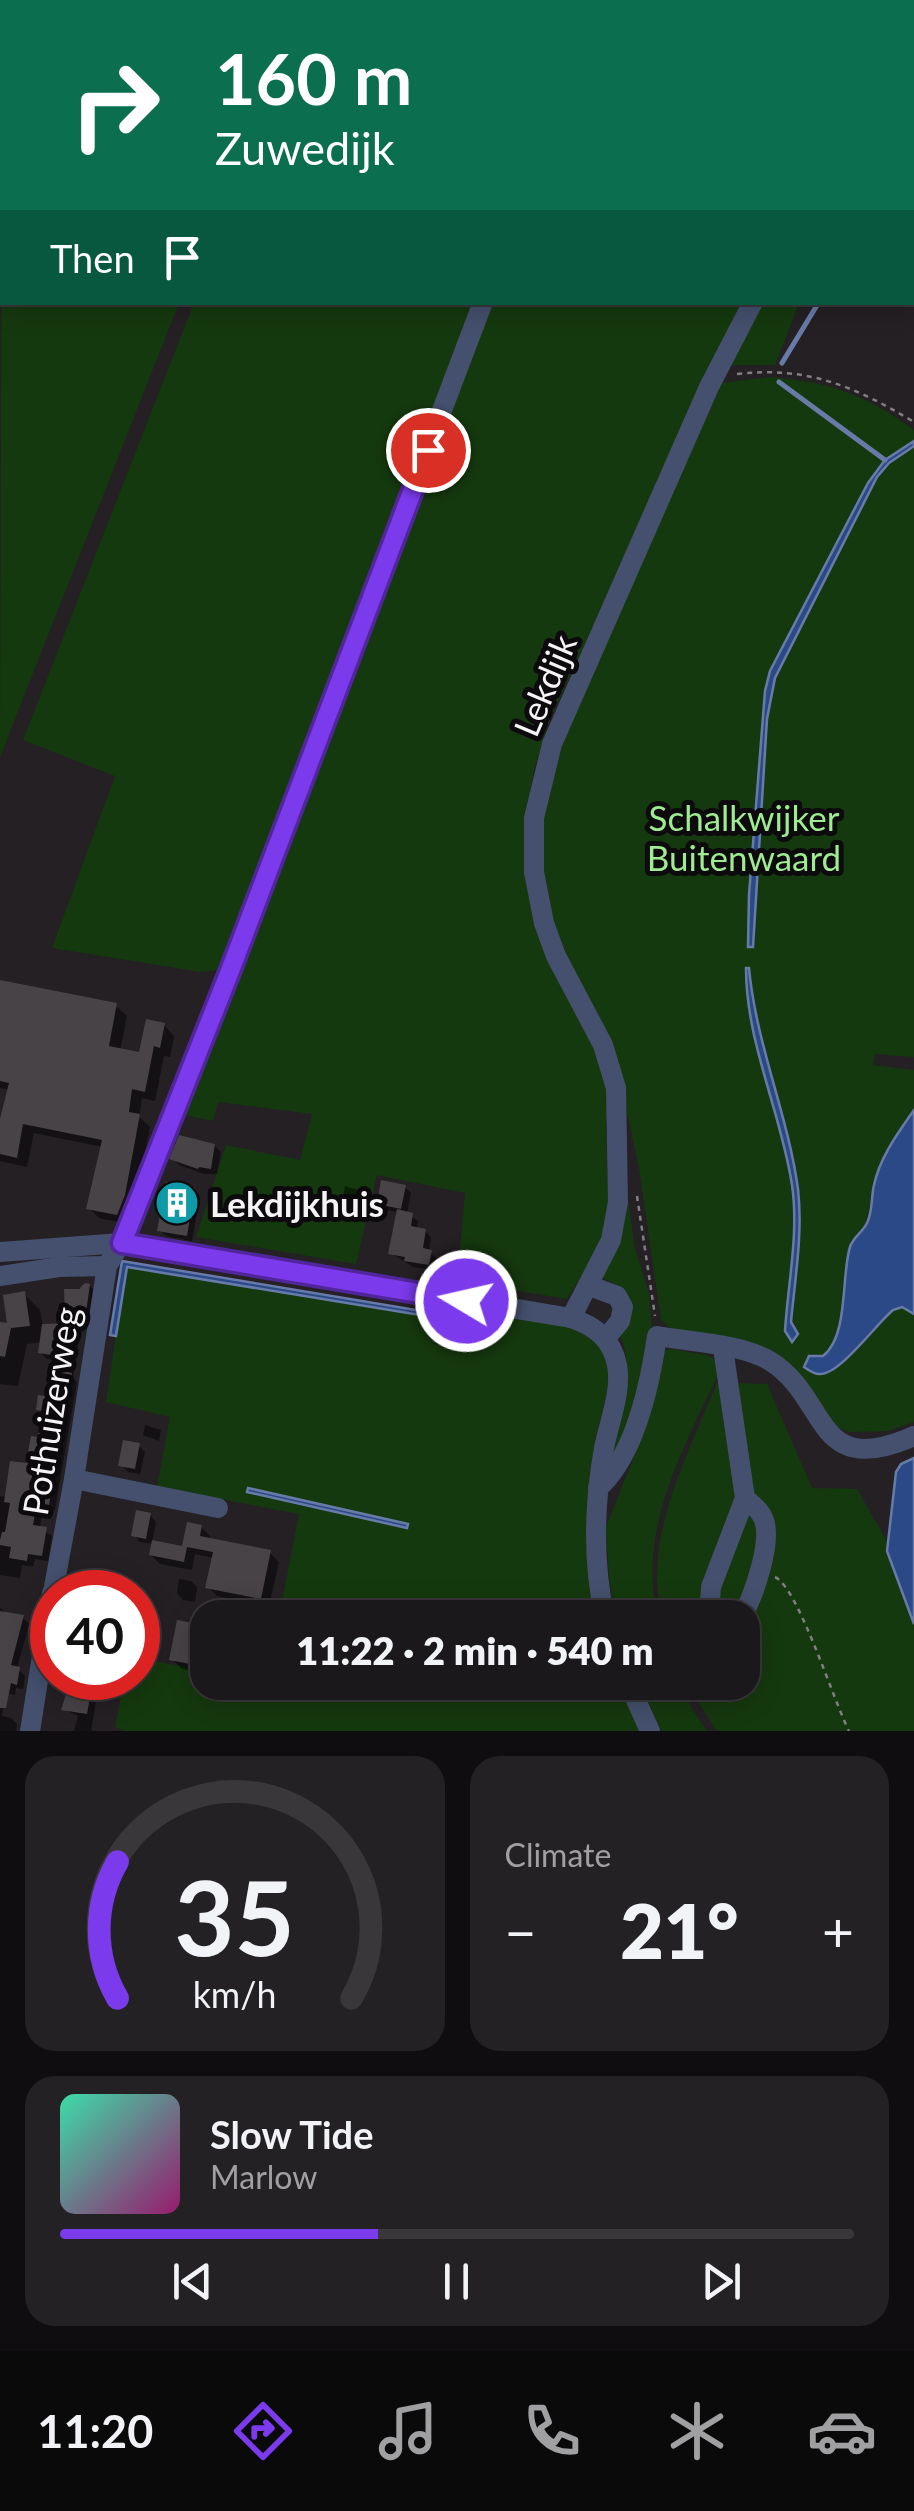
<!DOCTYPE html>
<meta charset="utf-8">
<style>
:root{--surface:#1b181b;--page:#242124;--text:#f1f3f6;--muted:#a0a0a3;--line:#39373a;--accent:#7c3aed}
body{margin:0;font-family:Lato,sans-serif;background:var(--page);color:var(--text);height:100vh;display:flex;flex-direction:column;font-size:38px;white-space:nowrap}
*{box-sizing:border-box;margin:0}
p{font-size:32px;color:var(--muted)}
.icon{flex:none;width:55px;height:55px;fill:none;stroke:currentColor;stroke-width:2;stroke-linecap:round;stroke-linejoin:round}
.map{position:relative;height:1731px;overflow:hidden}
.panel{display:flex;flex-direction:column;gap:25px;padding:25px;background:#0f0d0f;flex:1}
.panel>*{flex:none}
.banner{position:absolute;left:0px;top:0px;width:915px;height:305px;box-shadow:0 5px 25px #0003,0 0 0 2px var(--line);background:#0b6e4f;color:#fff;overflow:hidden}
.speed{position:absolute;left:30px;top:1570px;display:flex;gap:20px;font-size:50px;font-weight:700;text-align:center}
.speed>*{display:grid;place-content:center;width:130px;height:130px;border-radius:50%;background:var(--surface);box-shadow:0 5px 25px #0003,0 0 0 2px var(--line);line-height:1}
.speed .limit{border:15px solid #d22;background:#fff;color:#111}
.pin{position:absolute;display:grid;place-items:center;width:85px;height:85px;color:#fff;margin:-42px;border:5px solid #fff;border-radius:50%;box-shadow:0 2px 10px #0007}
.me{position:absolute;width:110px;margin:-55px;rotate:279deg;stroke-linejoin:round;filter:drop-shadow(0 0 8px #0008)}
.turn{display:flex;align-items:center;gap:35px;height:210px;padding:0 50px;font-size:45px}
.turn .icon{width:130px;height:130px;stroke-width:2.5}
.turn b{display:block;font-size:70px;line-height:85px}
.then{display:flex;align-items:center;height:95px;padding:0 50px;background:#0003;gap:20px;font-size:38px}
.big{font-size:75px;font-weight:800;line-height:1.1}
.panel .tile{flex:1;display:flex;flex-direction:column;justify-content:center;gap:15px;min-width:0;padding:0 35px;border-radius:30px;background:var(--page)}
.panel .dial{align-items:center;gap:0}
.dial svg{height:260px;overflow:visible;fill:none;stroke:var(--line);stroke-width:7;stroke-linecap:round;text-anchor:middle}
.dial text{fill:var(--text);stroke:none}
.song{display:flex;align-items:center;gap:30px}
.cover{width:120px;height:120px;border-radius:15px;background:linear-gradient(135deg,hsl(160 70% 55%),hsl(320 70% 35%))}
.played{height:10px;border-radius:5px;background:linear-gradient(90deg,var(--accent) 40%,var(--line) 40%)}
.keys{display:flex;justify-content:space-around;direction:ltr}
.heat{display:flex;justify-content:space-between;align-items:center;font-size:55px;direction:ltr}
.panel .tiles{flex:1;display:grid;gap:25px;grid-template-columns:1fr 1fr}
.tile:last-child{grid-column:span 2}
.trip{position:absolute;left:190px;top:1600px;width:570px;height:100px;border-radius:30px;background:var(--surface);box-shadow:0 5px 25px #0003,0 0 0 2px var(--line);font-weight:800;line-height:100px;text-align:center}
.tabs{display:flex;height:160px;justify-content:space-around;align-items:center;background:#0b0a0b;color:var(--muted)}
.tabs .icon{width:70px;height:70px}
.tabs .current{color:var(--accent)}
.tabs b{font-size:45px;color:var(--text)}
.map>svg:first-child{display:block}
.green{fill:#15390e}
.water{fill:#2b4887;stroke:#687ba8;stroke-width:2.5}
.shadow{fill:#0007}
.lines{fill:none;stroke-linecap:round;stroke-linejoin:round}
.stream{stroke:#687ba8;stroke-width:5}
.building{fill:#484347}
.path{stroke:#827e82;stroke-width:2.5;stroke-dasharray:5 5;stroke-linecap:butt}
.minor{stroke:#44506d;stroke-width:20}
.route-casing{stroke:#51269a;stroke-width:25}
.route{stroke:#7c3aed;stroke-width:18}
.labels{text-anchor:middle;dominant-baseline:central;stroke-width:10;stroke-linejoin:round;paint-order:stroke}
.street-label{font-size:35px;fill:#f6f3f6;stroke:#0c0a0c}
.park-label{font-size:35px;fill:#9eeb91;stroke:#0c0a0c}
.poi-label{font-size:35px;font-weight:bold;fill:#f6f3f6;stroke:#0c0a0c;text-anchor:start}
</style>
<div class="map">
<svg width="914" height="1731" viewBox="0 0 914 1731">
<rect width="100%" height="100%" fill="#242024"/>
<!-- green -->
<g class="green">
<path d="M311,0H595L310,2Z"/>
<path d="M607,0H914V86L912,2H606Z"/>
<path d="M2,124V302L179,303L0,757Z"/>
<path d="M194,303H477L225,969L201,972L52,948L115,776L23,740Z"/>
<path d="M490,303H742L548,724L534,770L524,834L596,1048L609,1098L606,1125L609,1221L592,1259L567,1299L457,1281L465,1193L377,1175L356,1264L196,1237L226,1145L300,1160L312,1114L218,1102L213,1121L181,1114Z"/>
<path d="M760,303H799L775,365H729Z"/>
<path d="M770,377C830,382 865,394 914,430V1057L875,1054L873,1065L914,1070V1110L891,1143L874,1186L866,1226L851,1241L845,1275L846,1304L834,1343L823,1356L834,1369L893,1310L902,1307L914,1314V1422L888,1431L850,1432L836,1427L781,1358L670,1328L661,1320L639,1168L615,1057L571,967L548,906L544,888L543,816L567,725L722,383Z"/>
<path d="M621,1153L635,1248L649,1294L653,1346L616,1459L611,1458C618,1420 637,1372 620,1335C642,1312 626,1284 598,1277Z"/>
<path d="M126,1267L499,1327L503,1314L576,1328L588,1334L605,1354L610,1382L595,1441L598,1617H279L299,1514L157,1487L170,1417L106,1402Z"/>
<path d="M672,1349L710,1356L720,1364L719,1373C683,1448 636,1533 658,1617H616L609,1577L606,1527L636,1452L663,1351Z"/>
<path d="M717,1382L767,1384L812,1488L857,1489L893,1552L914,1613V1731H717L686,1683L742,1682V1618L662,1617C642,1536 688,1456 717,1382Z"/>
<path d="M138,1658L207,1671L208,1682L621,1683L643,1731H124L115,1727L122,1691L54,1678H138Z"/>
<path d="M641,1683H680L692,1709L707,1731H661Z"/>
</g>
<!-- water -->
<g class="water">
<path d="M914,441V446L889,463L877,477L775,678L767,719L753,947H748L749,895L765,691L770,671L868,483L885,460Z"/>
<path d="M746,968H749C756,1044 788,1115 798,1189C803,1233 795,1279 791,1322L798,1334L792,1342L785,1331C788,1283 799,1233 792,1185C781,1112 746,1043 746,968Z"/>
<path d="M914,1110V1314L902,1307L893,1310C876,1324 839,1376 819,1374C813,1374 809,1370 804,1367L809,1356H823C849,1336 841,1275 850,1247C853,1237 863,1232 867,1223C873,1211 871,1197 874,1185C880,1157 898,1133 914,1110Z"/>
<path d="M122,1261L500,1324V1327L469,1323L127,1267L116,1336L110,1335Z"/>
<path d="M914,1458V1624L887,1551L896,1472L901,1464Z"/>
<path d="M248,1488L408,1524L407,1528L247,1492Z"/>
</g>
<!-- shadow -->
<g class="shadow">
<path d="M0,982L116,1006L127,1016L120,1051L141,1055L164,1025L174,1036L170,1057L164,1056L155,1101L142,1098L139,1117L150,1127L135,1207L128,1224L99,1218L89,1208L103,1147L34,1133L27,1167L0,1161V1122L10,1090L0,1088Z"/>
<path d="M214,1146L221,1152L217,1174H204L179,1165L172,1158Z"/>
<path d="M345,1186L358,1190L356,1202L343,1198Z"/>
<path d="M405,1187L411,1193L407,1214L418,1221L417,1229L425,1231L431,1237L429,1252L437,1259L435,1270L413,1267L391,1253L399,1212L386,1210L379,1204Z"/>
<path d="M194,1190L200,1196L192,1241L166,1236L160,1230Z"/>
<path d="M90,1286L96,1292L91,1319L74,1322L68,1316L67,1291Z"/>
<path d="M24,1294L40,1310L43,1326L73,1325L80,1332L73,1378L77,1382L55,1510L43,1508L40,1528L52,1536L48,1561L35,1559L33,1567L22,1565L20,1578L0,1575V1496L7,1497L28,1466L40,1440L44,1415L39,1409L47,1399L54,1360L47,1359L40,1352L42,1342L27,1344L18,1386L0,1384V1324L10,1326Z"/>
<path d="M145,1425L161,1430L159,1441L143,1435Z"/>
<path d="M138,1445L145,1452L140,1474L128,1472L121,1465Z"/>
<path d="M150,1515L156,1522L152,1542L184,1549L201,1527L210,1536L209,1541L270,1553L279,1562L269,1606L217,1596L208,1587L214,1558L195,1554L192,1570L160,1564L151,1555L153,1544L140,1542L134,1535Z"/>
<path d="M179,1579L191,1581L197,1587L195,1602L183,1600L177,1593Z"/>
<path d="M0,1608L9,1615L23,1618L29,1624L17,1668L25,1676L23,1689L16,1688L15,1695L5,1693L2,1716L11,1718L17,1724L16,1731H0Z"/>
<path d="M208,1628V1674L182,1669L172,1659Z"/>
<path d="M91,1689L97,1695L91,1731H74L78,1716L64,1709Z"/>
</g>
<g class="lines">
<!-- stream -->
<g class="stream">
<path d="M912,174L914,173"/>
<path d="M782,363L819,302"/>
<path d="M779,382L885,460"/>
</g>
</g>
<!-- building -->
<g class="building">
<path d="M0,980L117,1003L109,1046L139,1052L146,1019L165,1023L160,1048L154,1046L145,1092L132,1089L129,1112L140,1114L125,1195L117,1215L86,1209L102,1140L23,1124L17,1158L0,1154V1119L9,1083L0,1081Z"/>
<path d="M179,1135L215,1144L211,1169L199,1167L198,1169L169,1159Z"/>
<path d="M381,1180L406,1185L401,1209L377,1204Z"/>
<path d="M166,1182L195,1188L187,1236L157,1231Z"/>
<path d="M397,1209L413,1213L411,1226L426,1229L423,1248L432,1250L429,1265L404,1261L405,1257L388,1254Z"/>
<path d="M85,1283L90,1284L86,1313L65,1317L64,1289H79Z"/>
<path d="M25,1291L30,1326L11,1328L5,1357L0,1356V1322L7,1323L3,1295Z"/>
<path d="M74,1323L67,1372L72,1373L49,1505L37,1502L33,1525L47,1527L42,1556L28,1554L27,1561L9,1558L11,1547L0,1545V1540L2,1532H5L10,1503L4,1502L10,1461L26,1463L31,1436L38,1437L43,1411L36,1410L38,1395L45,1396L52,1355L38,1353L42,1324Z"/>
<path d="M123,1440L140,1443L135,1469L118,1466Z"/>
<path d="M136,1510L151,1513L146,1539L131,1536Z"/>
<path d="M187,1522L202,1525L200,1536L271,1550L261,1599L205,1588L213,1552L187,1547L184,1562L149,1555L152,1540L182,1546Z"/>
<path d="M0,1611L24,1615L11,1665L20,1667L17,1685L11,1683L6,1708H0Z"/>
<path d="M177,1620L208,1626L201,1666L169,1660Z"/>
<path d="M70,1682L92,1686L87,1714L61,1710Z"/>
</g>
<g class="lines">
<!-- path -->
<g class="path">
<path d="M737,374C807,366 854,386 914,422"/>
<path d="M637,1196L655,1316"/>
<path d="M775,1577C798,1587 834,1702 849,1731"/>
</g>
<!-- minor -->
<g class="minor">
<path d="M599,2L600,0"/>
<path d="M912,97L914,95"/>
<path d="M0,1252L121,1243L571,1318C595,1326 612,1339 617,1365C622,1392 609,1422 604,1448C594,1505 592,1561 605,1618"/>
<path d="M0,1276L59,1267L107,1266"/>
<path d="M590,1286L617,1296L623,1307L620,1321L606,1338"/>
<path d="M571,1318L611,1240L618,1202L616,1088L603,1045L556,956L544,923L534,872V818L552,744L709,387L753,302"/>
<path d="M74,1479L218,1508"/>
<path d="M598,1488C635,1456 650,1384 657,1336C691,1342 742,1344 770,1361C830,1398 813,1481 914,1436"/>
<path d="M53,1592L74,1479L107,1266L121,1243L230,971L483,302"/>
<path d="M719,1618L714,1615L710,1602L711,1587L745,1498L723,1348"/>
<path d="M741,1618C753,1598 775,1537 762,1516C759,1509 750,1503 745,1498"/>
<path d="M628,1682L650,1731"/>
<path d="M30,1731L52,1593"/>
</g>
</g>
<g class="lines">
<defs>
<path id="route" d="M428,450L230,971L122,1243L466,1301"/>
</defs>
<!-- route casing -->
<use href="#route" class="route-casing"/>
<!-- route -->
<use href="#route" class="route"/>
</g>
<!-- icons -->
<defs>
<symbol id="building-disc" viewBox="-11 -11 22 22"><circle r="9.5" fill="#0f9aa8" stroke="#0c0a0c"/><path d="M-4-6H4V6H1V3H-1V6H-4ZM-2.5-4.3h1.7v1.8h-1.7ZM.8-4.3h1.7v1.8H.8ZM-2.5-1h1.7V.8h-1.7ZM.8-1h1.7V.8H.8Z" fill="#fff"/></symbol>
</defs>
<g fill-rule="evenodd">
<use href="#building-disc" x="152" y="1178" width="50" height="50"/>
</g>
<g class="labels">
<!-- street labels -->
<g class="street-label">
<text transform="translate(544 685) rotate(-67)">Lekdijk</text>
<text transform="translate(50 1411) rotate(-81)">Pothuizerweg</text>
</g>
<!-- park labels -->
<g class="park-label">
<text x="744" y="817">Schalkwijker<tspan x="744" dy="40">Buitenwaard</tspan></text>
</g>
<!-- poi labels -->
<g class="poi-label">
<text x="210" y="1203">Lekdijkhuis</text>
</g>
</g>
</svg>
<div class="speed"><div class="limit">40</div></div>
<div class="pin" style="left:428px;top:450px;background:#d93025"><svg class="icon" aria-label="arrive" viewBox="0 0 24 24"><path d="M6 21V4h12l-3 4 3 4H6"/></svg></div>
<svg class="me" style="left:466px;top:1301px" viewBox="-20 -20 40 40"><circle r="17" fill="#7c3aed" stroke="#fff" stroke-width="3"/><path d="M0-11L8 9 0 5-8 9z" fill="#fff"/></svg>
<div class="trip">11:22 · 2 min · 540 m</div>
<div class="banner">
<div class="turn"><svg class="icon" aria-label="right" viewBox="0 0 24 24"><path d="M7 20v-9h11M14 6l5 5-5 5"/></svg><div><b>160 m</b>Zuwedijk</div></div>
<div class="then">Then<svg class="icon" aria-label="arrive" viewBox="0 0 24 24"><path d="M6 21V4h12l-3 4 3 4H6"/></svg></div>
</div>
</div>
<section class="panel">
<div class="tiles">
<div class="tile dial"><svg viewBox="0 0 100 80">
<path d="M14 69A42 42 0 1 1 86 69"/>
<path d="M14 69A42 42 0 0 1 14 27" stroke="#7c3aed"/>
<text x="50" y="56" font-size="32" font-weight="700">35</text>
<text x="50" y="72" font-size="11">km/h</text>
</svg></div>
<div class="tile"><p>Climate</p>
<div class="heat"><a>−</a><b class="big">21°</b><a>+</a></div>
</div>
<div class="tile">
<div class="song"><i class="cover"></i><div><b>Slow Tide</b><p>Marlow</p></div></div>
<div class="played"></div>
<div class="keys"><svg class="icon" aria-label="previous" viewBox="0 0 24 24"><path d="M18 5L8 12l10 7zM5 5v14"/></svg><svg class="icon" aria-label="pause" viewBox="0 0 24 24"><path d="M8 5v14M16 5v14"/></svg><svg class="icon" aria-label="next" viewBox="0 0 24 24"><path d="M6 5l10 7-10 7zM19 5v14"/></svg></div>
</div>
</div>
</section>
<nav class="tabs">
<b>11:20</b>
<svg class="icon current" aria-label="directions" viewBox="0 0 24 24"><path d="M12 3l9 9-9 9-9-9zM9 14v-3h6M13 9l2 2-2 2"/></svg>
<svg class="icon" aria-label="music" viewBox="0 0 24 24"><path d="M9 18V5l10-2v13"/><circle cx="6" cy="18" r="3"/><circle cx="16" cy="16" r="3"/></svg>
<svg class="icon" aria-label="phone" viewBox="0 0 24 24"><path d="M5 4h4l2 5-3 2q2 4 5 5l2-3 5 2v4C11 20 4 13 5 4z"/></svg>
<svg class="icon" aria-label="climate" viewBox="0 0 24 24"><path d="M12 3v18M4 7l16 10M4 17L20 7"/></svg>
<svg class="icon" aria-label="car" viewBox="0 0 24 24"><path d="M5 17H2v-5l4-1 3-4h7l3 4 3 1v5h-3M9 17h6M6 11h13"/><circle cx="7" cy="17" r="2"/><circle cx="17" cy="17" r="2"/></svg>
</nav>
